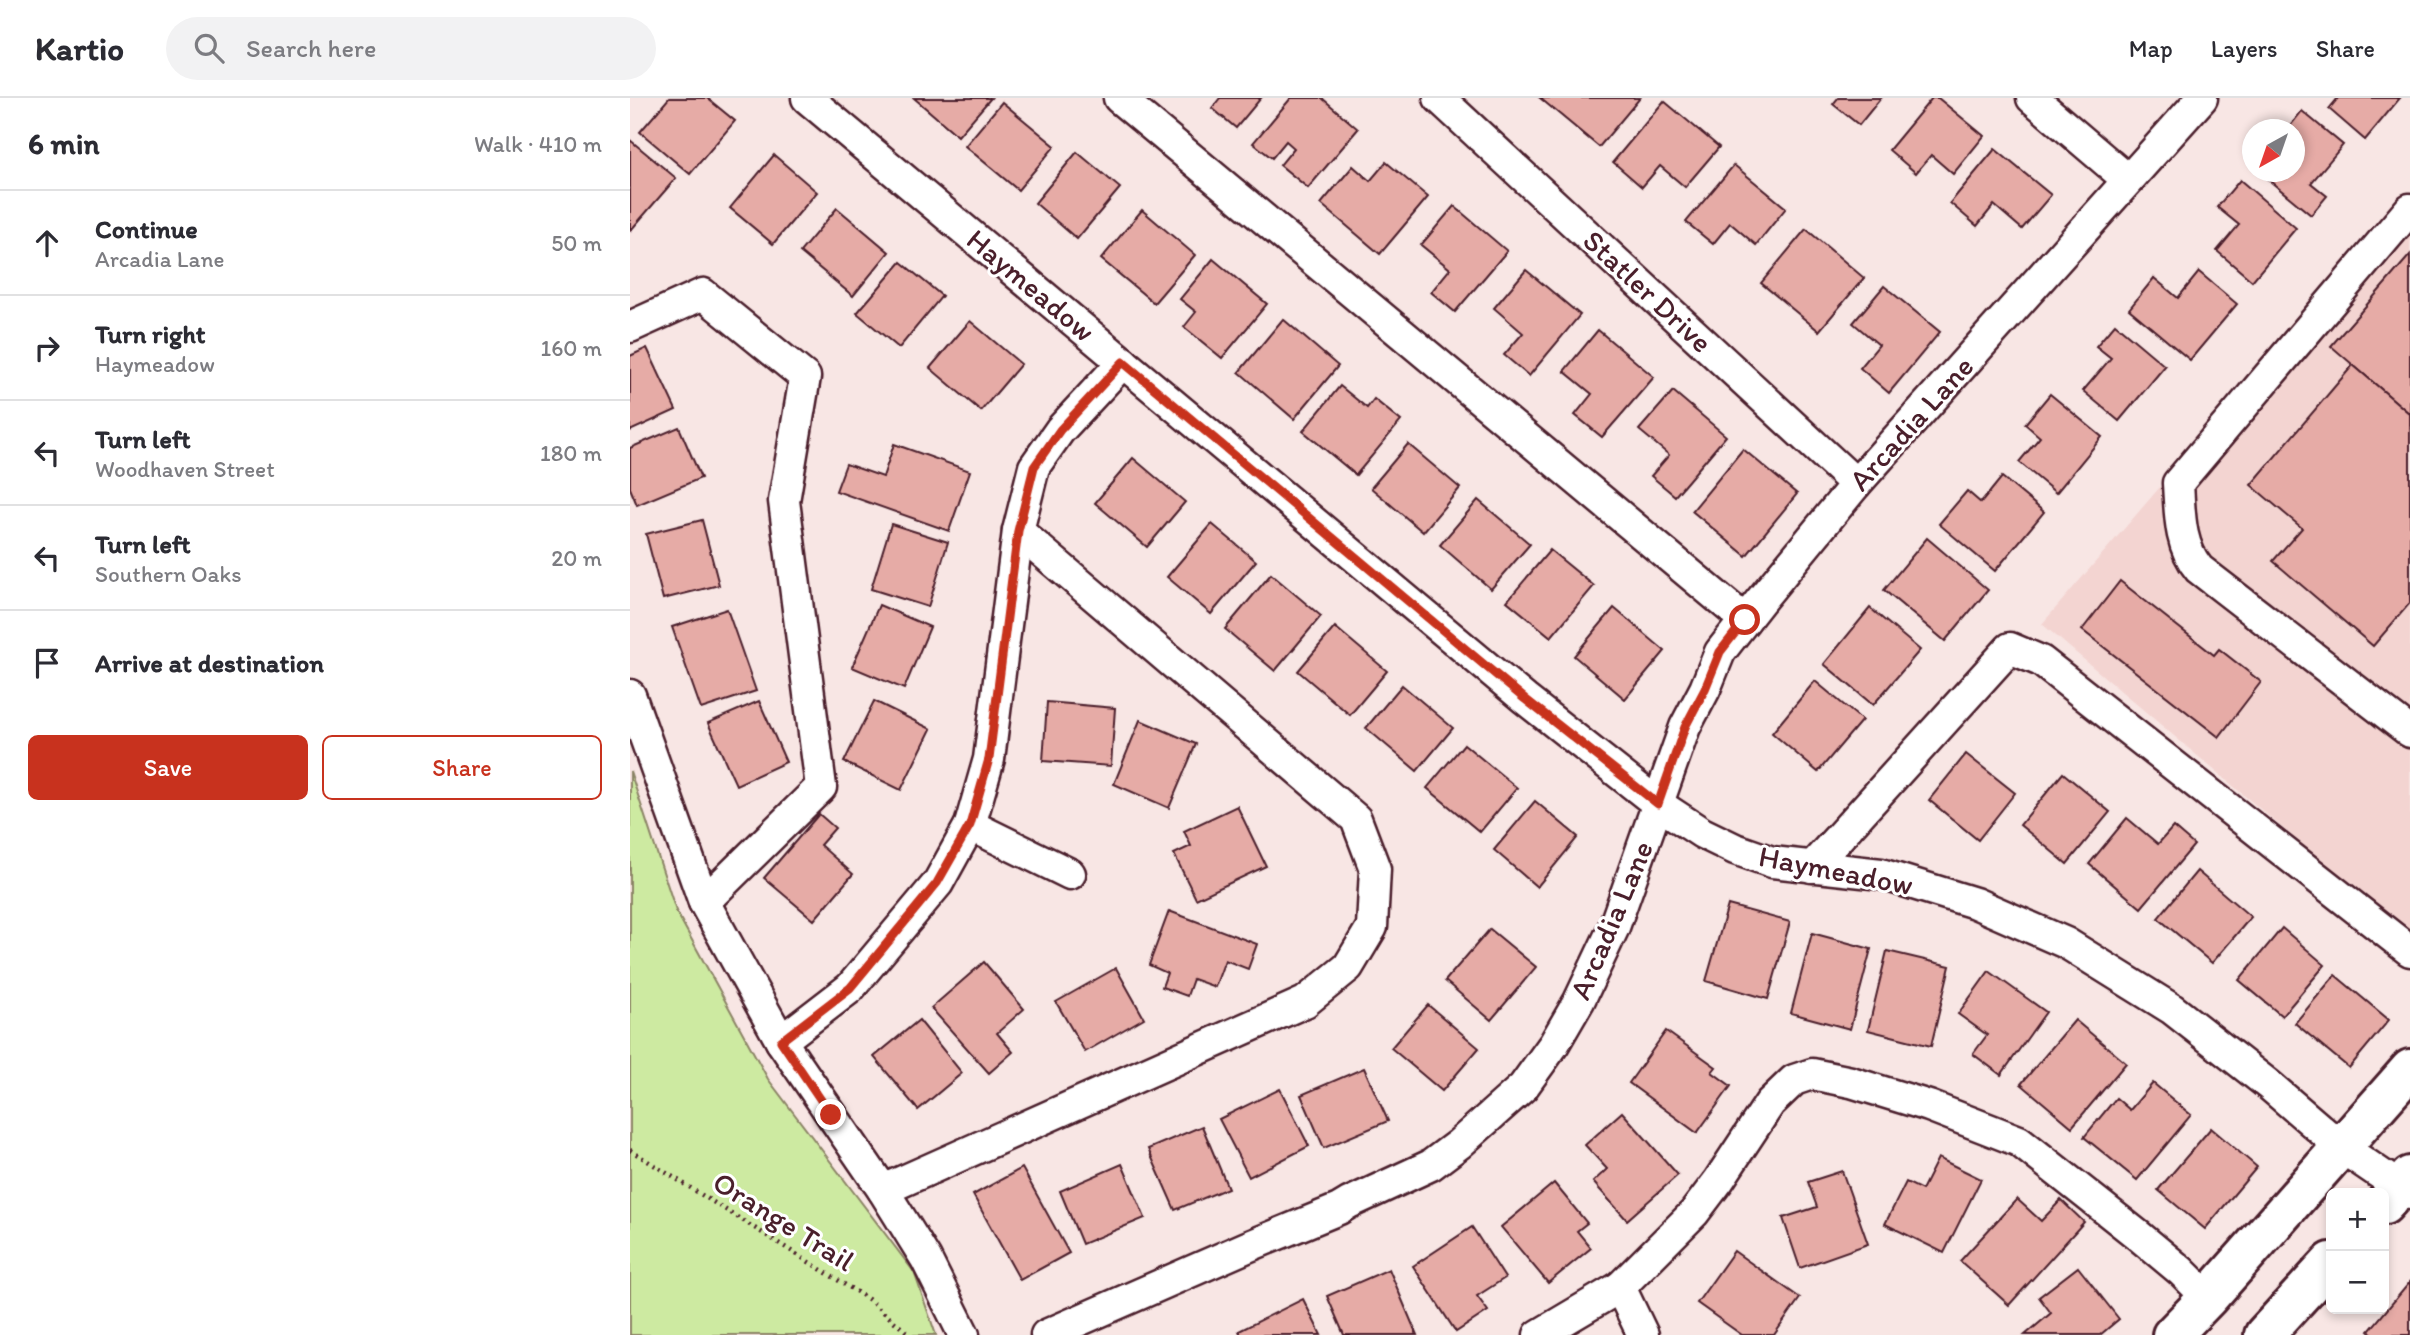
<!DOCTYPE html>
<html lang="en">
<head>
<meta charset="utf-8">
<style>
  :root { --surface:#fff; --page:#f2f2f3; --text:#2b2b33; --muted:#7c7c81; --line:#e1e1e2; --accent:#c8321e }
  body { margin:0; font-family:Itim,sans-serif; background:var(--page); color:var(--text) }
  .controls { position:absolute; right:21px; bottom:21px; display:grid; overflow:hidden; border-radius:10px; box-shadow:0 4px 10px #0003 }
  .controls button { width:63px; height:63px; display:grid; place-items:center; padding:0; border:0; border-bottom:2px solid var(--line); background:var(--surface); color:var(--text); font:35px sans-serif }
  .compass { position:absolute; left:1612px; top:21px; width:63px; height:63px; border-radius:50%; background:var(--surface); box-shadow:0 4px 10px #0003; rotate:220deg }
  .stop { position:absolute; width:21px; height:21px; margin:-16px; border:5px solid #c8321e; border-radius:50%; background:#fff }
  .stop.end { background:#c8321e; border-color:#fff; box-shadow:0 2px 7px #0008 }
  .list { margin:0; padding:0; list-style:none }
  h2 { display:flex; justify-content:space-between; align-items:center; height:91px; margin:0; padding:0 28px; font-size:30px }
  h2 small { font-size:23px; font-weight:400; color:var(--muted) }
  .list li { display:grid; grid-template-columns:46px 1fr auto; gap:21px; align-items:center; box-sizing:border-box; height:105px; padding:0 28px; border-top:2px solid var(--line) }
  .list b { display:block; font-size:26px; white-space:nowrap }
  .list p { margin:0; font-size:23px; white-space:nowrap; color:var(--muted) }
  .list em { font-size:23px; font-style:normal; color:var(--muted) }
  .actions { display:flex; gap:14px; padding:21px 28px }
  .actions a { flex:1; padding:16px 0; border:2px solid var(--accent); border-radius:10px; text-align:center; font-size:24px; color:var(--accent) }
  .actions .main { background:var(--accent); color:#fff }
  .icon { flex:none; width:38px; height:38px; fill:none; stroke:currentColor; stroke-width:2; stroke-linecap:round; stroke-linejoin:round }
  .map { position:relative; flex:none; width:1780px; height:1237px; overflow:hidden }
  header { display:flex; align-items:center; gap:42px; box-sizing:border-box; height:98px; padding:0 35px; background:var(--surface); border-bottom:2px solid var(--line) }
  header strong { font-size:33px }
  nav { display:flex; gap:38px; margin-inline-start:auto; font-size:24px }
  .search { width:490px; height:63px; background:var(--page); display:flex; align-items:center; gap:18px; box-sizing:border-box; padding:0 24px; border-radius:38px; color:var(--muted); font-size:26px }
  main { display:flex }
  aside { flex:1; background:var(--surface) }
  .map>svg:first-child { display:block }
  .built { fill:#f3d4d1 }
  .green { fill:#cdeaa1; stroke:#8c8466; stroke-width:2 }
  .building { fill:#e6aba6; stroke:#4a1f2b; stroke-width:2 }
  .lines { fill:none; stroke-linecap:round; stroke-linejoin:round }
  .minor-casing { stroke:#4a1f2b; stroke-width:35 }
  .major-casing { stroke:#4a1f2b; stroke-width:44 }
  .path { stroke:#4a1f2b; stroke-width:4.5; stroke-dasharray:2 5; stroke-linecap:butt }
  .minor { stroke:#fff; stroke-width:30 }
  .major { stroke:#fff; stroke-width:38 }
  .route { stroke:#c8321e; stroke-width:9 }
  .labels { text-anchor:middle; dominant-baseline:central; stroke-width:6; stroke-linejoin:round; paint-order:stroke }
  .street-label { font-size:30px; fill:#4a1f2b; stroke:#fff }
</style>
</head>
<body>
<header>
<strong>Kartio</strong>
<div class="search"><svg class="icon" aria-label="search" viewBox="0 0 24 24"><circle cx="10" cy="10" r="6"/><path d="M15 15l6 6"/></svg>Search here</div>
<nav><a>Map</a><a>Layers</a><a>Share</a></nav>
</header>
<main>
<aside>
<h2>6 min<small>Walk · 410 m</small></h2>
<ul class="list">
<li><svg class="icon" aria-label="ahead" viewBox="0 0 24 24"><path d="M12 20V5M6 11l6-6 6 6"/></svg><div><b>Continue</b><p>Arcadia Lane</p></div><em>50 m</em></li>
<li><svg class="icon" aria-label="right" viewBox="0 0 24 24"><path d="M7 20v-9h11M14 6l5 5-5 5"/></svg><div><b>Turn right</b><p>Haymeadow</p></div><em>160 m</em></li>
<li><svg class="icon" aria-label="left" viewBox="0 0 24 24"><path d="M17 20v-9H6M10 6l-5 5 5 5"/></svg><div><b>Turn left</b><p>Woodhaven Street</p></div><em>180 m</em></li>
<li><svg class="icon" aria-label="left" viewBox="0 0 24 24"><path d="M17 20v-9H6M10 6l-5 5 5 5"/></svg><div><b>Turn left</b><p>Southern Oaks</p></div><em>20 m</em></li>
<li><svg class="icon" aria-label="arrive" viewBox="0 0 24 24"><path d="M6 21V4h12l-3 4 3 4H6"/></svg><div><b>Arrive at destination</b></div></li>
</ul>
<div class="actions"><a class="main">Save</a><a>Share</a></div>
</aside>
<div class="map">
<svg width="1780" height="1237" viewBox="0 0 1780 1237">
  <rect width="100%" height="100%" fill="#f8e6e4"/>
  <filter id="ink" filterUnits="userSpaceOnUse"><feTurbulence type="fractalNoise" baseFrequency=".0143" numOctaves="2"/><feDisplacementMap in="SourceGraphic" scale="14" xChannelSelector="R" yChannelSelector="G"/><feConvolveMatrix kernelMatrix="1 2 1 2 8 2 1 2 1" color-interpolation-filters="sRGB"/></filter>
  <g filter="url(#ink)">
    <polygon class="built" points="1780,99 1780,838 1412,526"/>
    <polygon class="green" points="0,673 46,813 138,981 284,1174 306,1237 0,1237"/>
    <g class="building">
      <polygon points="39,0 77,0 105,23 60,76 10,34"/>
      <polygon points="284,0 361,0 328,38"/>
      <polygon points="590,0 631,0 606,30 582,10"/>
      <polygon points="661,0 692,0 728,31 678,90 650,67 664,50 656,43 642,60 623,45"/>
      <polygon points="910,0 1010,0 969,49"/>
      <polygon points="1208,0 1251,0 1229,27 1203,6"/>
      <polygon points="1302,0 1308,0 1354,38 1323,76 1301,57 1286,75 1259,52"/>
      <polygon points="1708,0 1770,0 1735,42 1699,11"/>
      <polygon points="1034,3 1089,49 1055,89 1030,68 1012,89 983,64"/>
      <polygon points="372,4 425,48 388,92 335,48"/>
      <polygon points="1672,13 1713,47 1681,85 1697,98 1681,117 1629,74 1664,74 1664,32 1657,32"/>
      <polygon points="0,42 46,80 1,132 0,131"/>
      <polygon points="1365,51 1421,97 1392,131 1364,107 1347,128 1320,105"/>
      <polygon points="447,54 490,90 447,141 405,105"/>
      <polygon points="144,57 187,94 143,146 100,110"/>
      <polygon points="756,64 798,99 750,156 691,106 723,68 740,83"/>
      <polygon points="1104,67 1156,110 1126,147 1100,125 1083,146 1056,124"/>
      <polygon points="1610,82 1666,130 1622,183 1587,153 1609,127 1587,109"/>
      <polygon points="824,108 877,153 825,214 801,194 820,171 791,147"/>
      <polygon points="207,110 259,154 223,198 170,154"/>
      <polygon points="512,112 565,157 524,205 471,161"/>
      <polygon points="1176,131 1234,180 1189,233 1131,185"/>
      <polygon points="1780,157 1780,316 1701,248"/>
      <polygon points="583,161 637,206 592,260 554,229 566,214 550,201"/>
      <polygon points="271,164 312,198 269,250 227,215"/>
      <polygon points="896,172 950,217 899,278 874,257 893,235 864,210"/>
      <polygon points="1569,174 1607,206 1560,262 1499,211 1524,180 1548,200"/>
      <polygon points="1254,188 1310,234 1259,295 1230,270 1249,247 1223,225"/>
      <polygon points="653,221 708,268 664,321 609,274"/>
      <polygon points="340,223 391,266 351,313 300,270"/>
      <polygon points="1485,226 1535,268 1489,323 1453,293 1481,260 1466,248"/>
      <polygon points="968,232 1024,279 972,339 945,317 962,296 934,273"/>
      <polygon points="17,250 46,312 0,333 0,258"/>
      <polygon points="1723,267 1780,316 1780,505 1743,548 1643,463 1672,430 1621,387"/>
      <polygon points="710,288 737,310 744,301 771,323 726,377 673,333"/>
      <polygon points="1043,293 1096,338 1045,398 1021,378 1039,357 1009,332"/>
      <polygon points="1420,296 1472,339 1426,395 1389,364 1410,339 1395,326"/>
      <polygon points="49,329 71,380 7,407 0,390 0,350"/>
      <polygon points="264,346 340,373 319,433 206,393 216,366 253,379"/>
      <polygon points="778,346 830,390 793,434 741,390"/>
      <polygon points="1113,351 1167,396 1116,458 1062,413"/>
      <polygon points="503,360 555,404 517,449 465,405"/>
      <polygon points="1372,379 1414,414 1365,473 1309,426 1337,393 1351,405"/>
      <polygon points="848,402 900,446 861,491 810,447"/>
      <polygon points="72,422 89,487 33,501 16,436"/>
      <polygon points="261,426 318,444 298,509 241,491"/>
      <polygon points="582,426 626,463 581,516 537,479"/>
      <polygon points="1297,440 1358,492 1315,543 1254,492"/>
      <polygon points="920,452 964,488 921,539 877,503"/>
      <polygon points="641,476 691,518 645,573 595,531"/>
      <polygon points="1490,483 1584,557 1589,551 1631,584 1589,639 1452,532"/>
      <polygon points="249,507 300,529 274,591 222,569"/>
      <polygon points="984,510 1035,553 995,601 944,558"/>
      <polygon points="1240,510 1290,552 1243,607 1194,566"/>
      <polygon points="97,511 126,593 71,611 42,529"/>
      <polygon points="705,529 757,573 720,617 668,573"/>
      <polygon points="1185,583 1232,622 1188,674 1142,635"/>
      <polygon points="772,587 823,630 787,673 736,630"/>
      <polygon points="129,603 156,664 106,687 78,625"/>
      <polygon points="244,603 301,631 271,692 214,664"/>
      <polygon points="417,604 485,610 481,668 413,663"/>
      <polygon points="510,622 566,646 539,710 484,686"/>
      <polygon points="834,646 887,690 850,734 797,690"/>
      <polygon points="1336,656 1385,695 1348,742 1299,702"/>
      <polygon points="1433,675 1480,714 1437,766 1390,727"/>
      <polygon points="905,703 948,739 907,789 864,752"/>
      <polygon points="607,708 636,768 566,801 544,756 561,748 554,733"/>
      <polygon points="189,716 205,730 190,747 223,776 184,822 134,780"/>
      <polygon points="1497,720 1528,746 1543,729 1564,747 1511,810 1459,766"/>
      <polygon points="1567,773 1621,819 1582,865 1528,820"/>
      <polygon points="1098,807 1160,824 1138,901 1076,883"/>
      <polygon points="539,813 627,846 618,871 595,862 585,889 563,881 557,898 532,889 537,875 519,867"/>
      <polygon points="1652,830 1695,867 1652,918 1609,882"/>
      <polygon points="860,831 906,869 861,922 815,883"/>
      <polygon points="1182,835 1241,851 1220,931 1161,915"/>
      <polygon points="1257,853 1320,868 1301,948 1238,932"/>
      <polygon points="354,864 394,911 367,935 383,954 359,975 301,910"/>
      <polygon points="486,870 514,920 455,954 426,904"/>
      <polygon points="1359,873 1416,914 1371,977 1343,956 1357,937 1328,916"/>
      <polygon points="1705,877 1759,922 1719,970 1665,925"/>
      <polygon points="798,907 849,950 812,993 761,950"/>
      <polygon points="289,922 332,975 288,1012 244,959"/>
      <polygon points="1445,922 1496,965 1442,1029 1391,986"/>
      <polygon points="1036,933 1086,969 1082,974 1101,988 1067,1035 999,985"/>
      <polygon points="734,970 758,1023 694,1050 671,997"/>
      <polygon points="1523,985 1561,1017 1507,1082 1454,1039 1486,1000 1500,1012"/>
      <polygon points="650,991 679,1048 619,1079 589,1021"/>
      <polygon points="992,1014 1048,1077 997,1122 963,1084 977,1071 955,1047"/>
      <polygon points="572,1028 598,1090 545,1112 518,1051"/>
      <polygon points="1581,1030 1627,1069 1575,1131 1528,1092"/>
      <polygon points="1308,1060 1351,1081 1314,1155 1255,1126 1276,1084 1292,1092"/>
      <polygon points="492,1066 515,1120 452,1146 430,1093"/>
      <polygon points="392,1070 439,1155 390,1182 343,1097"/>
      <polygon points="1212,1073 1238,1146 1170,1170 1153,1120 1187,1109 1178,1084"/>
      <polygon points="924,1085 957,1125 947,1133 961,1150 918,1185 871,1129"/>
      <polygon points="1387,1101 1411,1123 1431,1102 1454,1124 1379,1207 1330,1163"/>
      <polygon points="842,1129 875,1180 847,1198 858,1213 826,1234 783,1168"/>
      <polygon points="1104,1153 1170,1200 1144,1237 1112,1237 1067,1205"/>
      <polygon points="1448,1169 1489,1221 1470,1237 1395,1237 1421,1215 1409,1199"/>
      <polygon points="759,1171 787,1237 714,1237 697,1198"/>
      <polygon points="1780,1184 1780,1237 1744,1237 1739,1233"/>
      <polygon points="673,1201 691,1237 611,1237 609,1233"/>
    </g>
    <g class="lines">
      <defs>
        <g id="minor">
          <polyline points="177,0 895,601 1028,706 1072,735 1105,751 1142,764 1251,776 1345,805 1436,845 1542,911 1639,987 1711,1049 1780,1096"/>
          <polyline points="489,0 1115,522"/>
          <polyline points="809,0 1226,386"/>
          <polyline points="1402,0 1498,82"/>
          <path d="M 1780,111 L 1548,385 C 1550,416 1549,447 1569,471 L 1780,634"/>
          <polyline points="0,229 73,196 175,279 154,403 191,689 74,804"/>
          <polyline points="0,597 74,804 151,943 253,1092 296,1161 334,1237"/>
          <polyline points="340,727 440,776"/>
          <polyline points="1182,769 1380,550 1411,563 1780,853"/>
          <polyline points="151,943 220,890 308,785 340,727 359,661 388,433 404,369 430,332 493,264"/>
          <polyline points="253,1092 675,904 718,869 742,829 745,771 726,721 388,433"/>
          <polyline points="416,1237 617,1149 709,1111 719,1105 801,1067 829,1046 893,989 924,946 949,903 984,829 1055,629 1075,591 1090,554 1130,503 1226,386 1572,0"/>
          <polyline points="909,1237 990,1189"/>
          <polyline points="1013,1237 990,1189 1064,1115 1089,1082 1140,1005 1164,982 1182,976 1221,984 1299,1008 1389,1043 1509,1138 1551,1173 1578,1200"/>
        </g>
        <g id="major">
          <polyline points="1754,1107 1780,1078"/>
          <polyline points="1542,1237 1578,1200 1780,971"/>
          <polyline points="1634,1237 1701,1164"/>
        </g>
      </defs>
      <use href="#minor" class="minor-casing"/>
      <use href="#major" class="major-casing"/>
      <polyline class="path" points="0,1052 238,1201 280,1237"/>
      <use href="#minor" class="minor"/>
      <use href="#major" class="major"/>
    </g>
  </g>
  <g class="lines" filter="url(#ink)">
    <polyline class="route" points="201,1017 151,943 220,890 307,785 340,727 359,661 388,433 404,369 430,332 493,264 895,601 1028,706 1055,629 1075,591 1090,554 1115,522"/>
  </g>
  <g class="labels">
    <g class="street-label">
      <text transform="translate(401 187) rotate(40)">Haymeadow</text>
      <text transform="translate(1018 193) rotate(43)">Statler Drive</text>
      <text transform="translate(1281 325) rotate(-48)">Arcadia Lane</text>
      <text transform="translate(1206 772) rotate(11)">Haymeadow</text>
      <text transform="translate(981 822) rotate(-67)">Arcadia Lane</text>
      <text transform="translate(154 1123) rotate(32)">Orange Trail</text>
    </g>
  </g>
</svg>
<div class="controls">
<button>+</button>
<button>−</button>
</div>
<svg class="compass" viewBox="-18 -18 36 36"><path d="M0-13l5 13h-10z" fill="#e53935"/><path d="M0 13l5-13h-10z" fill="#7c7c81"/></svg>
<div class="stop" style="left:1115px;top:522px"></div>
<div class="stop end" style="left:201px;top:1017px"></div>
</div>
</main>
</body>
</html>
